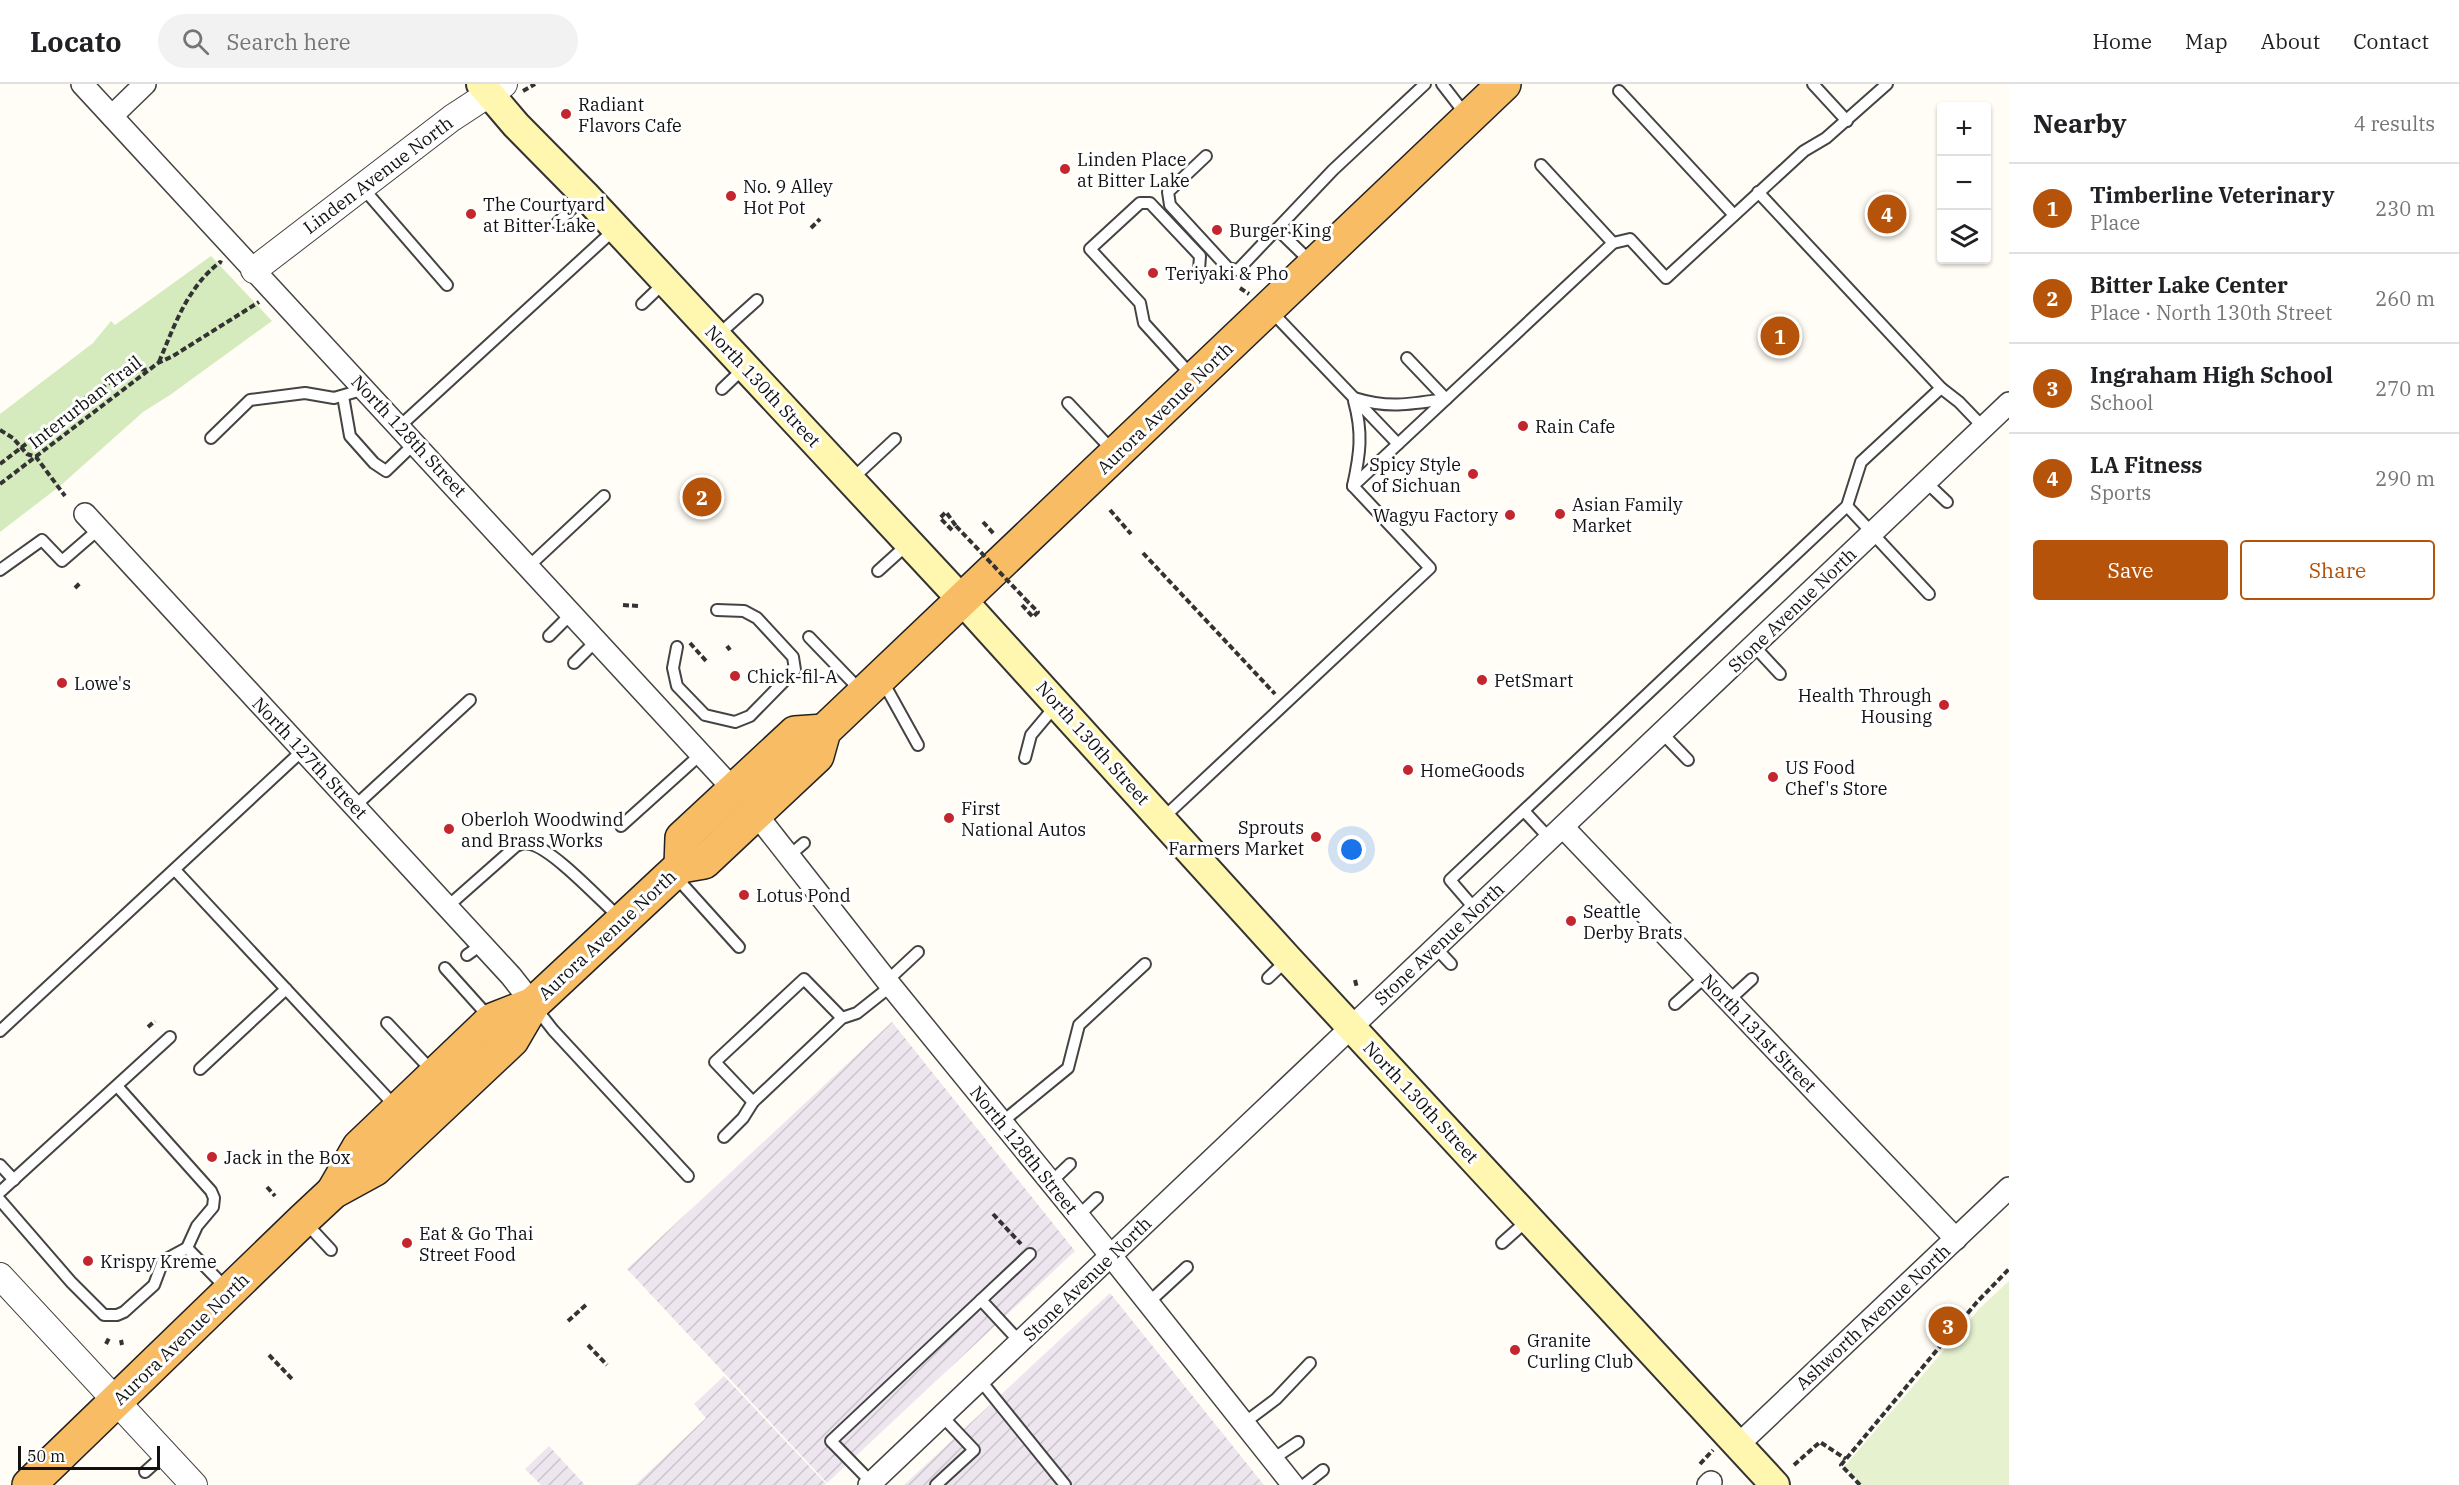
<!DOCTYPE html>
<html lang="en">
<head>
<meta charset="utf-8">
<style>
  :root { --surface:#fff; --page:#f2f2f2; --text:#202124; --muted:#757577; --line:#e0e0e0; --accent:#b45309 }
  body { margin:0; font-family:"IBM Plex Serif",serif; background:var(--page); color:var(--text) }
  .controls { position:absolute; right:18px; top:18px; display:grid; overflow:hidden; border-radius:6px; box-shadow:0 2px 4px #0004 }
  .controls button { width:54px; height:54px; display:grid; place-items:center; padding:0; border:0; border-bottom:2px solid var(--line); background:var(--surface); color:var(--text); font:30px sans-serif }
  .scale { position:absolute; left:18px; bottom:15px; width:142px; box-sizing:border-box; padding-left:6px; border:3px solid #111; border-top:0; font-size:16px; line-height:21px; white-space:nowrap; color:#111; -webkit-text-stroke:4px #fff; paint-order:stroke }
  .you { position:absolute; left:1352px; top:766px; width:21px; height:21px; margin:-15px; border:4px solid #fff; border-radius:50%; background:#1a73e8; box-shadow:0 0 0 9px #1a73e833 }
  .badge { display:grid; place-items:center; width:39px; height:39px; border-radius:50%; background:var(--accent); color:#fff; font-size:20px; font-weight:700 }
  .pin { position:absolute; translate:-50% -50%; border:3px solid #fff; box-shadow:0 2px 6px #0006 }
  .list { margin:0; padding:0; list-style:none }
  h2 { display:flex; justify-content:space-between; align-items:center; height:78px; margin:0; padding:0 24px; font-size:26px }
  h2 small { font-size:20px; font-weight:400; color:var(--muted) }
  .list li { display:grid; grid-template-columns:39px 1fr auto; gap:18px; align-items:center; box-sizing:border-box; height:90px; padding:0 24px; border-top:2px solid var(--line) }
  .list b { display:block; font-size:22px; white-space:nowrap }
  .list p { margin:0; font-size:20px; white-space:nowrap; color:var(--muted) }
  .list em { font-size:20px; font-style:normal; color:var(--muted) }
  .actions { display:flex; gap:12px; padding:18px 24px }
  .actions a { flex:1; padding:14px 0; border:2px solid var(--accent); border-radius:6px; text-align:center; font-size:21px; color:var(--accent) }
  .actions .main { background:var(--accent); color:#fff }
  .icon { flex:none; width:33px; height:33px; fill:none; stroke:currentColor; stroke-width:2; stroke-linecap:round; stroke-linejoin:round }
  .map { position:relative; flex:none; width:2009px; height:1401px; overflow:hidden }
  header { display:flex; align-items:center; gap:36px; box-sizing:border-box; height:84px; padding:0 30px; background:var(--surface); border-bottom:2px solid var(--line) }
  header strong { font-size:28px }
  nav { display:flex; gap:33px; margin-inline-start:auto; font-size:21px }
  .search { width:420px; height:54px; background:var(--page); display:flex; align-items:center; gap:15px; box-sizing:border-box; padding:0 21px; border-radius:33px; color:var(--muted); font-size:22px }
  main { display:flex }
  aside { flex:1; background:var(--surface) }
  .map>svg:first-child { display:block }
  .industrial { fill:url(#industrial-furrows) }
  .grass { fill:#d5ebbd }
  .pitch { fill:#e6f2cf }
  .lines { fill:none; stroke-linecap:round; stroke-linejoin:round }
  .service-casing { stroke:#444; stroke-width:14 }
  .minor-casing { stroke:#444; stroke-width:24 }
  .tertiary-casing { stroke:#444; stroke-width:28 }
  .secondary-casing { stroke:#333; stroke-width:32 }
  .trunk-casing { stroke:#222; stroke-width:36 }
  .path { stroke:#333; stroke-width:4; stroke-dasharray:6 3; stroke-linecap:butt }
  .service { stroke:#fff; stroke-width:10 }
  .minor { stroke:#fff; stroke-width:21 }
  .tertiary { stroke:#fff; stroke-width:26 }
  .secondary { stroke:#fff6b0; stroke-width:28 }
  .trunk { stroke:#f7bc64; stroke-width:33 }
  .path-bridge { stroke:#333; stroke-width:4; stroke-dasharray:6 3; stroke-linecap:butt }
  .poi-dot { fill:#c4262e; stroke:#fff; stroke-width:2 }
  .labels { text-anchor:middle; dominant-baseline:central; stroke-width:6; stroke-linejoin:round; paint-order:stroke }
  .poi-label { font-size:18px; fill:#111; stroke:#fff; text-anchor:start }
  .street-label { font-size:18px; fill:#111; stroke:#fff }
</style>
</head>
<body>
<header>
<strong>Locato</strong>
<div class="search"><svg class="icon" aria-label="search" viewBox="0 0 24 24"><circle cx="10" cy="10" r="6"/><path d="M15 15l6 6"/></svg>Search here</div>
<nav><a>Home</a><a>Map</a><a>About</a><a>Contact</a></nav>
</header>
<main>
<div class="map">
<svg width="2009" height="1401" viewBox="0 0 2009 1401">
  <defs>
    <pattern id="industrial-furrows" width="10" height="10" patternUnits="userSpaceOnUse" patternTransform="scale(1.5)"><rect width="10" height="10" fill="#eee6ef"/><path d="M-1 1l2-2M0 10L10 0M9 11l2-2" fill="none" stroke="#cbc4cc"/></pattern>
  </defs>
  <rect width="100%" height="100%" fill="#fffdf5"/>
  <g class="industrial">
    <polygon points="892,938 1075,1167 827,1399 627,1185"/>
    <polygon points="1110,1209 1264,1401 904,1401"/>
    <polygon points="724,1292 826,1400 824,1401 635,1401 706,1334 694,1320"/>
    <polygon points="549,1362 585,1401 541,1401 525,1385"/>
  </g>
  <polygon class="grass" points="211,172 272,237 170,311 143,328 60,402 0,448 0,330 93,259 111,237 115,241"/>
  <polygon class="pitch" points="2009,1197 2009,1401 1862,1401 1845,1382 1980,1224"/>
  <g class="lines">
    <defs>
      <g id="service">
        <polyline points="1442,0 1466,31"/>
        <polyline points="1813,0 1847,37"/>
        <polyline points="1619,7 1734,131"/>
        <polyline points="1206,72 1168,108 1170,121 1228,184 1238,186 1333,86 1425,0"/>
        <polyline points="1541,81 1613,159"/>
        <polyline points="362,103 447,201"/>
        <polyline points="1758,108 1941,304 1959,318 1983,343"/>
        <polyline points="557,139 585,112"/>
        <polyline points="1277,145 1312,179"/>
        <polyline points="642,220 665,198"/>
        <polyline points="1270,226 1398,360"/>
        <polyline points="718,251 757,216"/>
        <polyline points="1407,274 1446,315"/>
        <polyline points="1193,293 1144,239 1140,219 1090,165 1140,119 1150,119 1200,172 1199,186"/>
        <polyline points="722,305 745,283"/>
        <polyline points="343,312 350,352 374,379 386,387 415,359"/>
        <path d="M 1354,314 C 1390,325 1409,320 1446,315"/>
        <polyline points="1068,319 1113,367"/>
        <polyline points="400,342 614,146"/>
        <polyline points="211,354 250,316 305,309 334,314 365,305"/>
        <polyline points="851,396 895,355"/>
        <polyline points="1926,398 1947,418"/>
        <polyline points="1353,402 1613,159 1630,155 1666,194 1804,67 1826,54 1887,0"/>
        <path d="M 1353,402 C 1360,370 1363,349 1354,317"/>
        <polyline points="1847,422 1929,510"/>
        <polyline points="529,482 604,412"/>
        <polyline points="0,486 42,456 62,477 99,445"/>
        <polyline points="878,487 909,459"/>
        <polyline points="549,552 572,529"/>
        <polyline points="809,553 861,607"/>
        <polyline points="1754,562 1780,590"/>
        <polyline points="677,563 673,584 677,602 705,631 735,638 750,632 795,586 793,573 757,534 744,527 717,526"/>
        <polyline points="574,579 597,556"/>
        <polyline points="882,596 918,661"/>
        <polyline points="1662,649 1688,676"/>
        <polyline points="1025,674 1031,651 1057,620"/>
        <polyline points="355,722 470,616"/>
        <polyline points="1524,727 1550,755"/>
        <polyline points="1162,735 1430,484 1353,402"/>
        <polyline points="621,742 701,670"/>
        <polyline points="790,771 804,759"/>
        <polyline points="175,786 395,1022"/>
        <polyline points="675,792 739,863"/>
        <path d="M 447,823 L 516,762 C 521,760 524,758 530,760 C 553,765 600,816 620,834"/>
        <polyline points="1475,825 1450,796 1847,422 1861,378 1941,304"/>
        <polyline points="1435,863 1451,880"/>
        <polyline points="467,871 481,861"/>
        <polyline points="445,884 489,933"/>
        <polyline points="1268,894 1288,875"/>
        <polyline points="887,897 918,868"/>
        <polyline points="1728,917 1752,895"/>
        <polyline points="1675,920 1705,893"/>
        <polyline points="535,923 553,946 688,1092"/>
        <polyline points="842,934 804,895 715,978 753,1018 842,934 857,929 891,902"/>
        <polyline points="387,939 433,988"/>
        <polyline points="0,947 303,666"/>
        <polyline points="200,985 286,905"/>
        <polyline points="1002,1038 1068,984 1079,941 1145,880"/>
        <polyline points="724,1053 743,1034 753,1018"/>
        <polyline points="0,1081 14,1096"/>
        <polyline points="1051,1098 1070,1080"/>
        <polyline points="0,1108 170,953"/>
        <polyline points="0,1116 71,1198 104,1231 117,1231 124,1228 154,1201 163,1177 187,1164 197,1142 213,1123 214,1114 211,1107 117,1002"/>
        <polyline points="1078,1132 1097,1114"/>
        <polyline points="305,1138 331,1166"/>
        <polyline points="1502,1159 1529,1135"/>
        <polyline points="187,1164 228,1206"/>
        <polyline points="981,1216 1030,1170"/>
        <polyline points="1148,1219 1187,1183"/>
        <polyline points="980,1296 1065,1401"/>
        <polyline points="1244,1339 1276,1315 1310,1279"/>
        <polyline points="1273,1375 1298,1358"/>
        <polyline points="145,1388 165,1370"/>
        <polyline points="872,1399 831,1357 981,1216 1020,1258"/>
        <polyline points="936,1401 974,1366 942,1332"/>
        <polyline points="1304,1401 1323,1386"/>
      </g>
      <g id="minor">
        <polyline points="82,0 734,706"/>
        <polyline points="112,32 145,0"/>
        <polyline points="85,430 511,892 533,920"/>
        <polyline points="756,730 891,902 1111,1172 1293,1401"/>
        <polyline points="1563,743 1956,1155"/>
        <polyline points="1738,1361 2009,1104"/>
        <polyline points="869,1401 2009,319"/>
        <polyline points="1708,1401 1711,1398"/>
      </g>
      <g id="tertiary">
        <polyline points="254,186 452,34 504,0"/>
        <polyline points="0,1192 194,1401"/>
      </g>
      <polyline id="secondary" points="481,0 516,41 585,111 963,517 1288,875 1775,1401"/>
      <g id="trunk">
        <polyline points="681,782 682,754 795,649 824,647"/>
        <polyline points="333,1108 359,1063 492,936 533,920"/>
        <polyline points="29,1401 303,1136 333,1108 375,1085 512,956 533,920 681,782 704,778 817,672 824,647 1504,0"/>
      </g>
    </defs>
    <use href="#service" class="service-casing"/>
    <use href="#minor" class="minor-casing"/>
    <use href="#tertiary" class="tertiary-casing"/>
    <use href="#secondary" class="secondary-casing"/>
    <use href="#trunk" class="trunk-casing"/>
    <g class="path">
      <polyline points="523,7 535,0"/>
      <polyline points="811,144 820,135"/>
      <polyline points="1240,204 1249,210"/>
      <path d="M 159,278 C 175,240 187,204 220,178 L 222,179"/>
      <polyline points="0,346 13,354 27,370 36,373 65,412"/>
      <polyline points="0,380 88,312 127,288 138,285 149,286"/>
      <polyline points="0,400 158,279 173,272 259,218"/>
      <polyline points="1110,426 1131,450"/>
      <polyline points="983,438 995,451"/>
      <polyline points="952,446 940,434 946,428 956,442"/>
      <polyline points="1143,469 1275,610"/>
      <polyline points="75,504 81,498"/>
      <polyline points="623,521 638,522"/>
      <polyline points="1022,521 1033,533 1038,528 1027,517"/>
      <polyline points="690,559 706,577"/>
      <polyline points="727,562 730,566"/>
      <polyline points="1355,896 1357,904"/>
      <polyline points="148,943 155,937"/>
      <polyline points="267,1103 275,1112"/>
      <polyline points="993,1130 1021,1160"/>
      <polyline points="568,1237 588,1219"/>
      <polyline points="121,1256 122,1261"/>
      <polyline points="106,1260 109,1254"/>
      <polyline points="588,1261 607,1281"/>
      <polyline points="269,1271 293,1296"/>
      <polyline points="1700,1380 1713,1366"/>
      <polyline points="1794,1381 1820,1358 1846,1375"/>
      <polyline points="1860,1401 1841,1381 1977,1218 2009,1185"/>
    </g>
    <use href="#service" class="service"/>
    <use href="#minor" class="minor"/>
    <use href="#tertiary" class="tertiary"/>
    <use href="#secondary" class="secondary"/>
    <use href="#trunk" class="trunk"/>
    <polyline class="path-bridge" points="956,442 1027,517"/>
  </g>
  <g class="poi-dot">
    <circle cx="566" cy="30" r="6"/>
    <circle cx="1065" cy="85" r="6"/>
    <circle cx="731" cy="112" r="6"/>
    <circle cx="471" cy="130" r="6"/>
    <circle cx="1217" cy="146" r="6"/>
    <circle cx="1153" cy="189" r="6"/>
    <circle cx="1523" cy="342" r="6"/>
    <circle cx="1473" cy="390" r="6"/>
    <circle cx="1560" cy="430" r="6"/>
    <circle cx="1510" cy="431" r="6"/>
    <circle cx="735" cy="592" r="6"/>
    <circle cx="1482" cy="596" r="6"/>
    <circle cx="62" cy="599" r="6"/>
    <circle cx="1944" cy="621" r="6"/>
    <circle cx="1408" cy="686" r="6"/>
    <circle cx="1773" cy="693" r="6"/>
    <circle cx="949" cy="734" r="6"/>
    <circle cx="449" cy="745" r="6"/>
    <circle cx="1316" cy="753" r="6"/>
    <circle cx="744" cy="811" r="6"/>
    <circle cx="1571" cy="837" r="6"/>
    <circle cx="212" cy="1073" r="6"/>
    <circle cx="407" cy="1159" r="6"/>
    <circle cx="88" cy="1177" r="6"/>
    <circle cx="1515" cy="1266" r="6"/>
  </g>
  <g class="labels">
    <g class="poi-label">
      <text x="578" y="20">Radiant<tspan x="578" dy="21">Flavors Cafe</tspan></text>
      <text x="1077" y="75">Linden Place<tspan x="1077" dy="21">at Bitter Lake</tspan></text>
      <text x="743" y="102">No. 9 Alley<tspan x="743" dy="21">Hot Pot</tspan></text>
      <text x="483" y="120">The Courtyard<tspan x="483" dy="21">at Bitter Lake</tspan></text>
      <text x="1229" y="146">Burger King</text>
      <text x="1165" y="189">Teriyaki &amp; Pho</text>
      <text x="1535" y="342">Rain Cafe</text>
      <text x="1461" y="380" text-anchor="end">Spicy Style<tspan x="1461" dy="21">of Sichuan</tspan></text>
      <text x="1572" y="420">Asian Family<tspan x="1572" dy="21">Market</tspan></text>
      <text x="1498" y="431" text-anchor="end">Wagyu Factory</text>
      <text x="747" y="592">Chick-fil-A</text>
      <text x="1494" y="596">PetSmart</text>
      <text x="74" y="599">Lowe's</text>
      <text x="1932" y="611" text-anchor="end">Health Through<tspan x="1932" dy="21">Housing</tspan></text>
      <text x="1785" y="683">US Food<tspan x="1785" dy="21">Chef's Store</tspan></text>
      <text x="1420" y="686">HomeGoods</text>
      <text x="961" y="724">First<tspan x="961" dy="21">National Autos</tspan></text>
      <text x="461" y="735">Oberloh Woodwind<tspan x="461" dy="21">and Brass Works</tspan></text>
      <text x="1304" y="743" text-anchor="end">Sprouts<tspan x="1304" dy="21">Farmers Market</tspan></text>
      <text x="756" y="811">Lotus Pond</text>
      <text x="1583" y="827">Seattle<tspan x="1583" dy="21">Derby Brats</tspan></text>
      <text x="224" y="1073">Jack in the Box</text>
      <text x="419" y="1149">Eat &amp; Go Thai<tspan x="419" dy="21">Street Food</tspan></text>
      <text x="100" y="1177">Krispy Kreme</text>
      <text x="1527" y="1256">Granite<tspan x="1527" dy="21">Curling Club</tspan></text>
    </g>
    <g class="street-label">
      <text transform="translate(378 91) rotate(-37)">Linden Avenue North</text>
      <text transform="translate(763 302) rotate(47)">North 130th Street</text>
      <text transform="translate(85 318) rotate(-38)">Interurban Trail</text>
      <text transform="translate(1165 324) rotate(-44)">Aurora Avenue North</text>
      <text transform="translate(409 352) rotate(47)">North 128th Street</text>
      <text transform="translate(1792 526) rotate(-44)">Stone Avenue North</text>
      <text transform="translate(1093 659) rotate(48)">North 130th Street</text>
      <text transform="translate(310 674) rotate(47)">North 127th Street</text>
      <text transform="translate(607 851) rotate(-43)">Aurora Avenue North</text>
      <text transform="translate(1439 860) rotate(-43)">Stone Avenue North</text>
      <text transform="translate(1759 949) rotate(46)">North 131st Street</text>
      <text transform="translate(1421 1018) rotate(47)">North 130th Street</text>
      <text transform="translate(1024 1066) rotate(51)">North 128th Street</text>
      <text transform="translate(1087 1195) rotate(-44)">Stone Avenue North</text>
      <text transform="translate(1873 1233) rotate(-43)">Ashworth Avenue North</text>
      <text transform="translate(181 1255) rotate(-44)">Aurora Avenue North</text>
    </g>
  </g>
</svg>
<div class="controls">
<button>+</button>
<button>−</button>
<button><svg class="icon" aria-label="layers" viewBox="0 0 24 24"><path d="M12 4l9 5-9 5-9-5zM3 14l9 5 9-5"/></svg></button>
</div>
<div class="scale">50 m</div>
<div class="you"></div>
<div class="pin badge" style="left:1780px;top:252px">1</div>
<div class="pin badge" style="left:702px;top:413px">2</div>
<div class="pin badge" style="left:1948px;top:1242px">3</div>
<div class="pin badge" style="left:1887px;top:130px">4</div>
</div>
<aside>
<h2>Nearby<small>4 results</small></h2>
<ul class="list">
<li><span class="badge">1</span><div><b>Timberline Veterinary</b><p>Place</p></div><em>230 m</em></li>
<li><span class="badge">2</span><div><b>Bitter Lake Center</b><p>Place · North 130th Street</p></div><em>260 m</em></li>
<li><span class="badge">3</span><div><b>Ingraham High School</b><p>School</p></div><em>270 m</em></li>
<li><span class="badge">4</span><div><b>LA Fitness</b><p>Sports</p></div><em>290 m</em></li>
</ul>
<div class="actions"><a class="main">Save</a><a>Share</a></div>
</aside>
</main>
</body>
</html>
